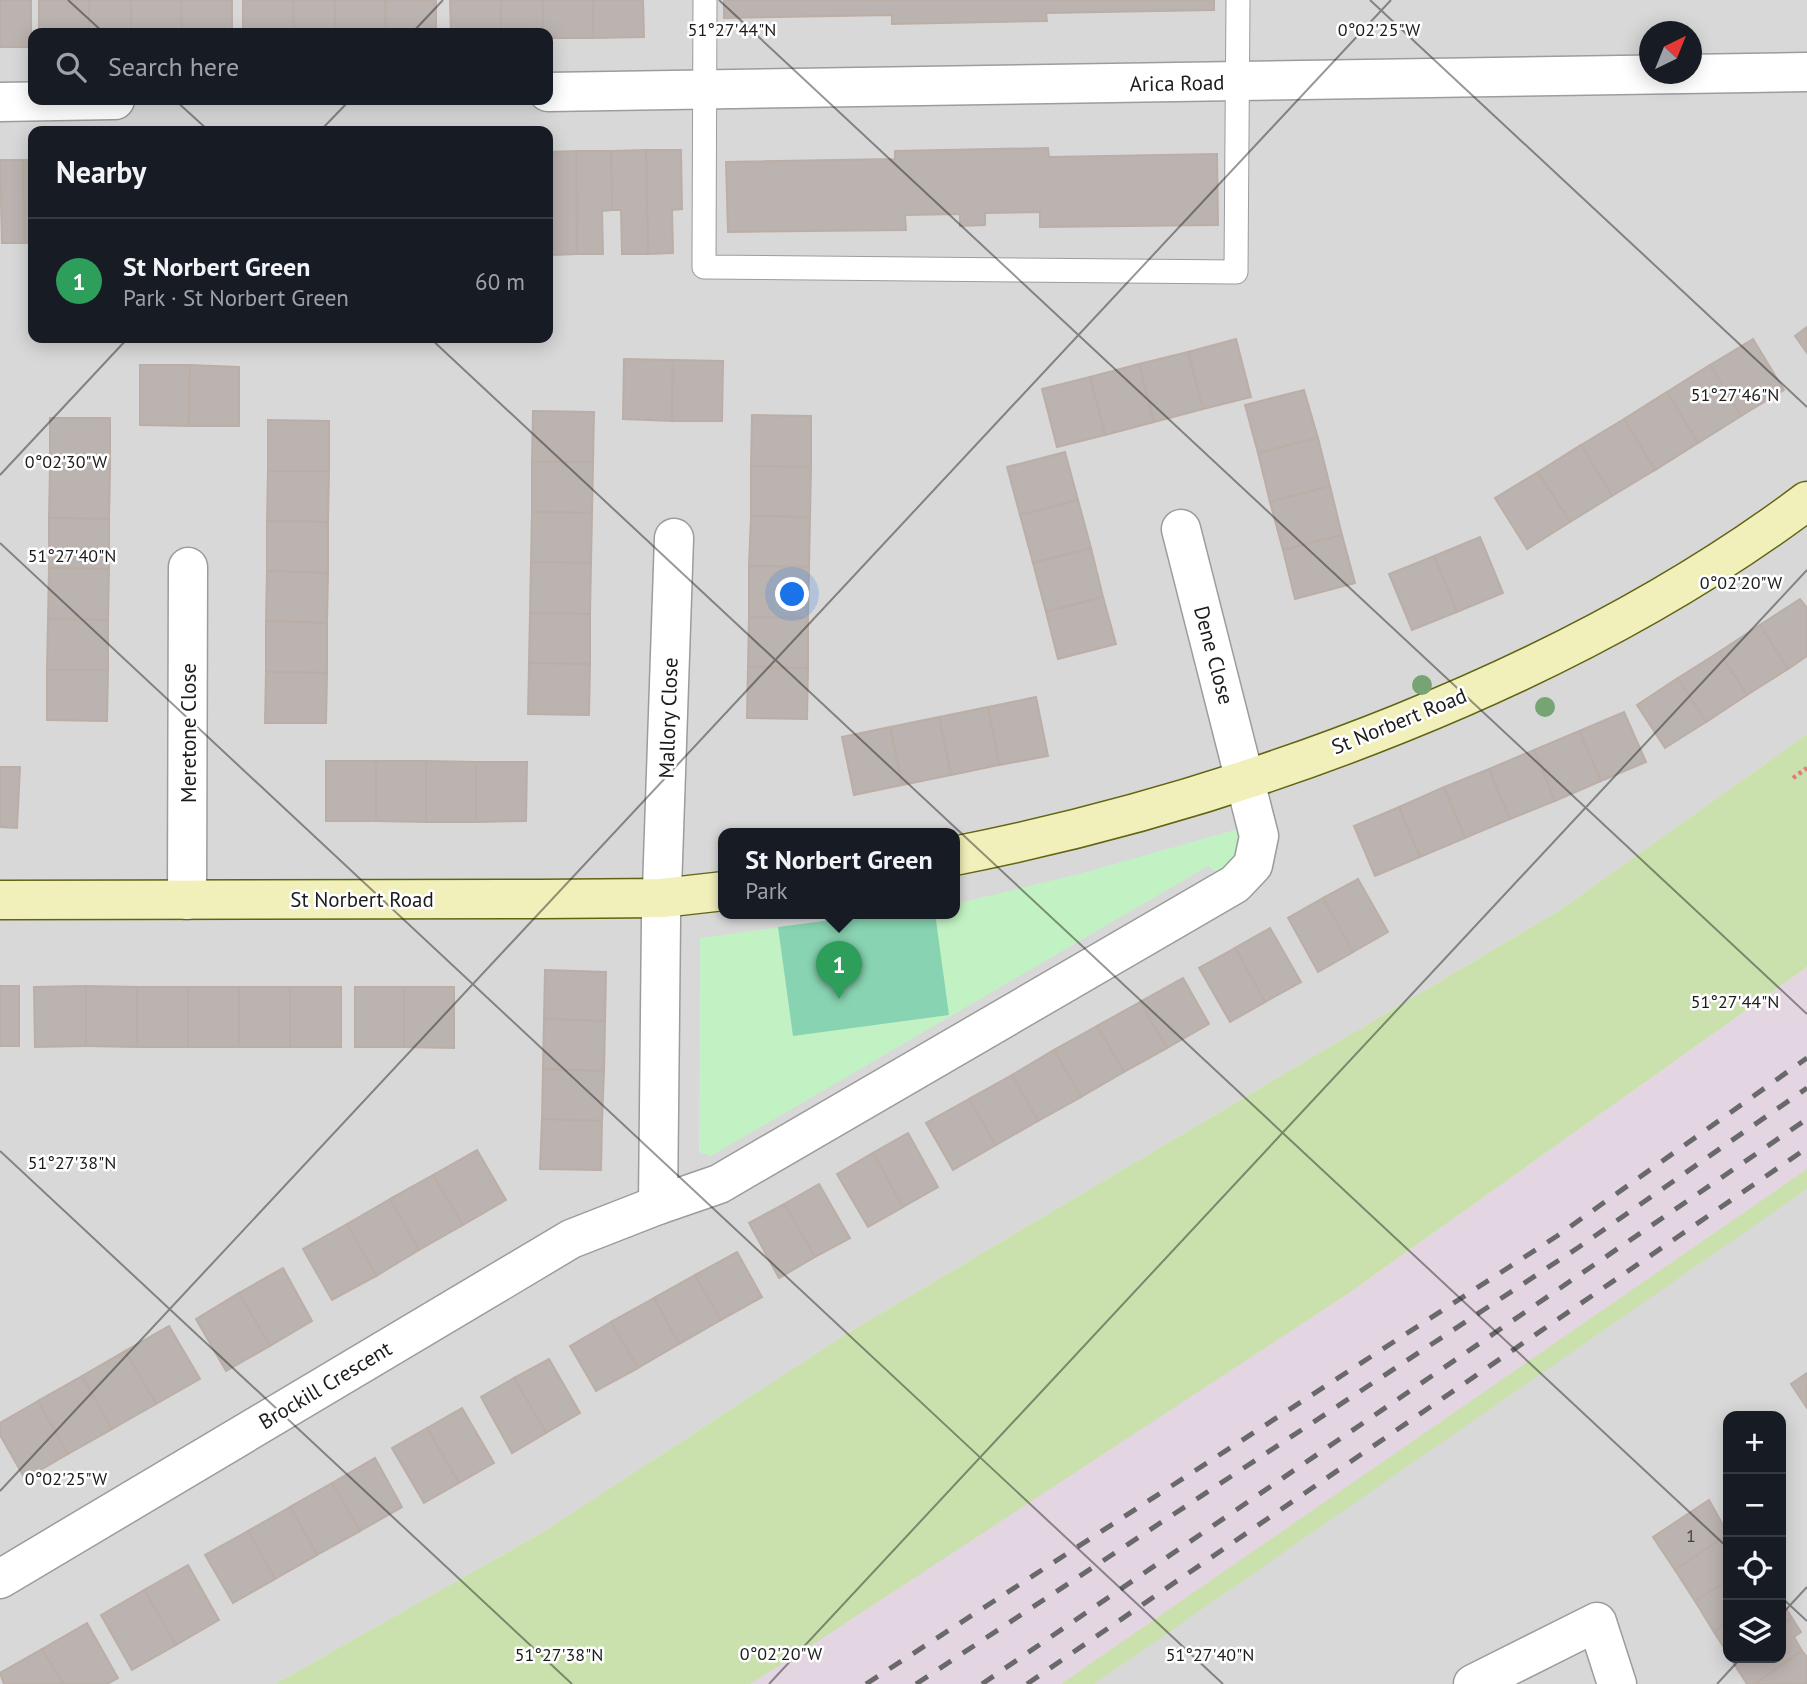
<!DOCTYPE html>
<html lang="en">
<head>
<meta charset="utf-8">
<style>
  :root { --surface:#171b24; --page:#242831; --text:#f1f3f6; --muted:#9ea1a6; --line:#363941; --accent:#d49096 }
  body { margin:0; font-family:"PT Sans",sans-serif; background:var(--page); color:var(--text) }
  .controls { position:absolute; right:21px; bottom:21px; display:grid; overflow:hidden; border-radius:14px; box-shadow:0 4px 18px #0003 }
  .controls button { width:63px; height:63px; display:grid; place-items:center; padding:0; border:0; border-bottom:2px solid var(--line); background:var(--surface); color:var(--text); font:35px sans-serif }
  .compass { position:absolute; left:1639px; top:21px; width:63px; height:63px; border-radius:50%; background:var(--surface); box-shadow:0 4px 18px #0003; rotate:43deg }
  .you { position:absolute; left:793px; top:595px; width:24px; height:24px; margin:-18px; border:5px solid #fff; border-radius:50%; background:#1a73e8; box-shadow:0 0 0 10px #1a73e833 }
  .badge { display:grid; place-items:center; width:46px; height:46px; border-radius:50%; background:var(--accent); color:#fff; font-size:23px; font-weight:700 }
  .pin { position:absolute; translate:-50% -58px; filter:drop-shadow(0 2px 4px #0008) }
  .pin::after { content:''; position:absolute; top:37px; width:24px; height:21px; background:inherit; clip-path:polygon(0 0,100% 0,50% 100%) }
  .popup { position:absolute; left:718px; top:828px; width:242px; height:91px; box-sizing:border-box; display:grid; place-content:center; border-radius:14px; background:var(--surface); filter:drop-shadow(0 2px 5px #0005); font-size:23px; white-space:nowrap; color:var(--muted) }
  .popup b { font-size:26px; color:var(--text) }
  .popup::after { content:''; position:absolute; left:50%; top:100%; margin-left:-14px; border:14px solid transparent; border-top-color:var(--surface) }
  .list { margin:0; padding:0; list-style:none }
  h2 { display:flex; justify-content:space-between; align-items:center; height:91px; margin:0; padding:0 28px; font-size:30px }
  h2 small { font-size:23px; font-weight:400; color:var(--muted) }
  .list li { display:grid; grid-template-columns:46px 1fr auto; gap:21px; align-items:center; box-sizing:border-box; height:126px; padding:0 28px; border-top:2px solid var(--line) }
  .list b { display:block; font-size:26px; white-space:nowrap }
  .list p { margin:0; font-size:23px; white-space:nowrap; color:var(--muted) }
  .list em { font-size:23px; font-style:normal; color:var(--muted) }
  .icon { flex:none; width:38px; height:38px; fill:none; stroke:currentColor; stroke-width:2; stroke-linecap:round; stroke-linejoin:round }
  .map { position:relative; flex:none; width:1807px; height:1684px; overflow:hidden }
  .search { position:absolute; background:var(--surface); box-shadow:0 4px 18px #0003; left:28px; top:28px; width:525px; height:77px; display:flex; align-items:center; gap:18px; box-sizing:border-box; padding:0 24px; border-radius:14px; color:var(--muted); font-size:26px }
  .panel { position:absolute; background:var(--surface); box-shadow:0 4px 18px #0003; left:28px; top:126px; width:525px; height:217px; border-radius:14px }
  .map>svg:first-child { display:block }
  .residential { fill:#d9d8d8; fill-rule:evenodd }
  .industrial { fill:#e4d5e2 }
  .grass { fill:#cae1ad }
  .park { fill:#c2f2c3 }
  .pitch { fill:#88d3b1 }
  .building { fill:#bbb3af; stroke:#bbaea6; stroke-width:2 }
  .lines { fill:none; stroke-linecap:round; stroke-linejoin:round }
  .lane-casing { stroke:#9c9c9c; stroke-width:25 }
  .street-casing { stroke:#9c9c9c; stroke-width:41 }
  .secondary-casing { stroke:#616410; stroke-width:41 }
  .path { stroke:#e97a75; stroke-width:4.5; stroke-dasharray:3.5 3.5; stroke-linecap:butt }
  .lane { stroke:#fff; stroke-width:23 }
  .street { stroke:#fff; stroke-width:38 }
  .secondary { stroke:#f1f0ba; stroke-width:38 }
  .rail { stroke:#696969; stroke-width:5; stroke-dasharray:14 14; stroke-linecap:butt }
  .tree { fill:#77a473 }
  .ticks { fill:none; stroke:#1b1b1b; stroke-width:2; stroke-opacity:0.45 }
  .labels { text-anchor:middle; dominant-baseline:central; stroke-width:5; stroke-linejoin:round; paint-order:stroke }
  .number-label { font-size:18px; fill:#434140 }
  .street-label { font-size:21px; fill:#1b1b1b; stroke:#fff }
  .ticks-label { font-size:18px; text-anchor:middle; fill:#1b1b1b; stroke:#fff; stroke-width:5; stroke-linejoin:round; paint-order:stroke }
</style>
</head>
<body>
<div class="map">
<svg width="1807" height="1684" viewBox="0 0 1807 1684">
  <rect width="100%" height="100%" fill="#ece8e2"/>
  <g class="residential">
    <path d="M 0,0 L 1807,0 L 1807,734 L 1560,910 L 846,1334 L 543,1532 L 275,1684 L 0,1684 ZM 1650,32 L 1692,32 L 1692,74 L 1650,74 ZM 33,33 L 548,33 L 548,100 L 33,100 ZM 33,131 L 548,131 L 548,338 L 33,338 ZM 724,833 L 954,833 L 954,913 L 724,913 Z"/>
    <path d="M 1807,1169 L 1807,1684 L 1061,1684 L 1180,1604 ZM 1728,1416 L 1781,1416 L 1781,1658 L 1728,1658 Z"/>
  </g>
  <polygon class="industrial" points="1807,967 1807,1169 1180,1604 1061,1684 750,1684 1346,1295"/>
  <g class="grass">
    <polygon points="1807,734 1807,967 1346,1295 806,1649 750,1684 275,1684 543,1532 846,1334 1560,910"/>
    <polygon points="1807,1169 1807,1189 1094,1684 1061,1684"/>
  </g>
  <polygon class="park" points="1242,828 1240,856 1221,876 1208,866 711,1156 699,1152 700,938 884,913 954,913 955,904 1079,874"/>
  <polygon class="pitch" points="884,913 935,913 949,1015 793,1036 778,927"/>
  <g class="building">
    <rect x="0" y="0" width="31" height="47"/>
    <rect x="39" y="0" width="50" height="33"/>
    <rect x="89" y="0" width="42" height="33"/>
    <polygon points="131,0 181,0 182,33 131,33"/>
    <polygon points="181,0 232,0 232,33 182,33"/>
    <polygon points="243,0 293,0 294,32 243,32"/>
    <polygon points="293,0 335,0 335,31 294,32"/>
    <polygon points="335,0 385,0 386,30 335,31"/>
    <polygon points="385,0 436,0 436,30 386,30"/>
    <polygon points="450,0 501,0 501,33 451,33"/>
    <rect x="501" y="0" width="42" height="33"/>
    <polygon points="543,0 593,0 593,38 548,38 548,33 543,33"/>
    <polygon points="593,0 643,0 644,37 593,38"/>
    <polygon points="724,0 1214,0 1214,10 1046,13 1047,21 892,24 892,15 724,18"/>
    <polygon points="1048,148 1049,157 1217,154 1218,225 1040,227 1040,212 985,213 985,225 960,226 960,214 905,215 906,230 728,232 726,162 895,159 895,151"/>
    <polygon points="646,150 681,150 682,209 672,210 673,253 648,254"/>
    <polygon points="646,150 648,254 622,254 621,210 612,210 611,151"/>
    <polygon points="576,151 611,151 612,210 602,211 603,254 577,254"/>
    <polygon points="576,151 577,254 552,255 548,152"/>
    <polygon points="0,160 23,160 25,243 2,243"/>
    <polygon points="23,160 33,160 33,243 25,243"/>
    <polygon points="1807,327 1807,353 1795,336"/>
    <polygon points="1236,339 1251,397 1203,409 1188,352"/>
    <polygon points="1753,339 1784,390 1741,416 1710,365"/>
    <polygon points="1188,352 1203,409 1154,422 1139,364"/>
    <polygon points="624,359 673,360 672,421 623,419"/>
    <polygon points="673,360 723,361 722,421 672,421"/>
    <polygon points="1139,364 1154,422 1105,435 1090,377"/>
    <polygon points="140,365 190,365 189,426 140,425"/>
    <polygon points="190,365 239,367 239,426 189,426"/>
    <polygon points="1710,365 1741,416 1698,443 1667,392"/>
    <polygon points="1090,377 1105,435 1057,447 1042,389"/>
    <polygon points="1304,390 1318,438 1258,453 1245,405"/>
    <polygon points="1667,392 1698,443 1655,470 1624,419"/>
    <polygon points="533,411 594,412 593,462 532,462"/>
    <polygon points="752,415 811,416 811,467 751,466"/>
    <polygon points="50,418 110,418 110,469 50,468"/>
    <polygon points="1624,419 1655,470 1612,496 1581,445"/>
    <polygon points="268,420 329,421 329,471 268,471"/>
    <polygon points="1318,438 1330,486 1270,502 1258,453"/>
    <polygon points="1581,445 1612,496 1570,522 1538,472"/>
    <polygon points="1065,452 1078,500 1020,515 1007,467"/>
    <polygon points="532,462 593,462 592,513 532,512"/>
    <polygon points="751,466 811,467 810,517 751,516"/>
    <polygon points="50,468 110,469 109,519 49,518"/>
    <polygon points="268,471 329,471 328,522 267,521"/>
    <polygon points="1538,472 1570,522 1527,549 1495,498"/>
    <polygon points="1330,486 1342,535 1283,550 1270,502"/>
    <polygon points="1078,500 1091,548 1033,563 1020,515"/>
    <polygon points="532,512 592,513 591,563 531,562"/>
    <polygon points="751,516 810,517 809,567 749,566"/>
    <polygon points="49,518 109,519 109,569 49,568"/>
    <polygon points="267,521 328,522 328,573 267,571"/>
    <polygon points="1342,535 1355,583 1295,599 1283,550"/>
    <polygon points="1480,537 1503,593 1457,612 1434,556"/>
    <polygon points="1091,548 1103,597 1046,612 1033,563"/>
    <polygon points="1434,556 1457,612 1412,630 1389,574"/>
    <polygon points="531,562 591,563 590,614 530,613"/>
    <polygon points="749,566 809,567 808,618 749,617"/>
    <polygon points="49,568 109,569 108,620 48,619"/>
    <polygon points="267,571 328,573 327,623 266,621"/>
    <polygon points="1103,597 1116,644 1058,659 1046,612"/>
    <polygon points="1800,599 1807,608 1807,656 1788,669 1760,625"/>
    <polygon points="530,613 590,614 590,664 529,663"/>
    <polygon points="749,617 808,618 808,668 748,667"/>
    <polygon points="48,619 108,620 108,670 47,670"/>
    <polygon points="266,621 327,623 327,673 266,672"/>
    <polygon points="1760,625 1788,669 1747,695 1719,652"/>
    <polygon points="1719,652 1747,695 1706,722 1678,678"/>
    <polygon points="529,663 590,664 589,715 528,714"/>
    <polygon points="748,667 808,668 807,719 747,718"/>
    <polygon points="47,670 108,670 107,721 47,720"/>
    <polygon points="266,672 327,673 326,723 265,723"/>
    <polygon points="1678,678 1706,722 1665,748 1637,705"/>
    <polygon points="1036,697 1048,756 999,765 988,707"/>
    <polygon points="988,707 999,765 951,775 939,717"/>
    <polygon points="1624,712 1646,762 1601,781 1579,731"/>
    <polygon points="939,717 951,775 902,785 890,727"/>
    <polygon points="890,727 902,785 854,795 842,737"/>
    <polygon points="1579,731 1601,781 1555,801 1534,750"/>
    <polygon points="1534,750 1555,801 1510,819 1489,769"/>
    <rect x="326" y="761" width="50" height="60"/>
    <polygon points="376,761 426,761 426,822 376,821"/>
    <polygon points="426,761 476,762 476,822 426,822"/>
    <polygon points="476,762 527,762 526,821 476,822"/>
    <polygon points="0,767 20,767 17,828 0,827"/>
    <polygon points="1489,769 1510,819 1465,838 1444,787"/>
    <polygon points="1444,787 1465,838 1420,857 1399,807"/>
    <polygon points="1399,807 1420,857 1375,876 1354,826"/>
    <polygon points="1358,879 1388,932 1353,952 1323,898"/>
    <polygon points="1323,898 1353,952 1318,972 1288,918"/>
    <polygon points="1270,928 1301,982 1265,1002 1235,948"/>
    <polygon points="1235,948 1265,1002 1230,1022 1199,968"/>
    <polygon points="545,970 606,972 605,1021 544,1019"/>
    <polygon points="1183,978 1209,1024 1167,1048 1140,1002"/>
    <rect x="0" y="986" width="19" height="60"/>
    <polygon points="86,986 86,1046 35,1047 34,987"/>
    <polygon points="86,986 137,987 137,1047 86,1046"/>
    <rect x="137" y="987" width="51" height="60"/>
    <rect x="188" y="987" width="51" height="60"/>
    <rect x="239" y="987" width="51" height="60"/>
    <rect x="290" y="987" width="51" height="60"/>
    <rect x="355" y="987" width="49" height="60"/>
    <polygon points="404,987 454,987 454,1048 404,1047"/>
    <polygon points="1140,1002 1167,1048 1124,1072 1097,1026"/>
    <polygon points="544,1019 605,1021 604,1071 543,1069"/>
    <polygon points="1097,1026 1124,1072 1081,1097 1054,1050"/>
    <polygon points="1054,1050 1081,1097 1038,1121 1012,1075"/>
    <polygon points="543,1069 604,1071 602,1121 542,1119"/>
    <polygon points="1012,1075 1038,1121 996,1145 969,1099"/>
    <polygon points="969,1099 996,1145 953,1170 926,1123"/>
    <polygon points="542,1119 602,1121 601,1170 540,1169"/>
    <polygon points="908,1133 938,1187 903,1207 873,1153"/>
    <polygon points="477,1150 506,1200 463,1225 433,1175"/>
    <polygon points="873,1153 903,1207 868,1227 837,1174"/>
    <polygon points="433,1175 463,1225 419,1250 390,1199"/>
    <polygon points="819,1184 850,1238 815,1257 784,1204"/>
    <polygon points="390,1199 419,1250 376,1276 347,1224"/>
    <polygon points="784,1204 815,1257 779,1278 749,1223"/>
    <polygon points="347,1224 376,1276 332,1300 303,1249"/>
    <polygon points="737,1252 762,1297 721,1320 695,1275"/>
    <polygon points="283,1268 312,1321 270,1346 239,1293"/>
    <polygon points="695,1275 721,1320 679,1344 654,1298"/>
    <polygon points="239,1293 270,1346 226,1371 196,1319"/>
    <polygon points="654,1298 679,1344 638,1368 611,1322"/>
    <polygon points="611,1322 638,1368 596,1391 570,1346"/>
    <polygon points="169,1326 200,1379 156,1404 125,1351"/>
    <polygon points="125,1351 156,1404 112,1429 82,1376"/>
    <polygon points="549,1359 580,1413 546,1433 514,1378"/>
    <polygon points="1807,1373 1807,1408 1791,1384"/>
    <polygon points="82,1376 112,1429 68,1454 38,1401"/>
    <polygon points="514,1378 546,1433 512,1453 481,1397"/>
    <polygon points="38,1401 68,1454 25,1479 0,1435 0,1423"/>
    <polygon points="462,1408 494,1463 459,1483 427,1428"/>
    <polygon points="427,1428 459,1483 424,1503 392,1448"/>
    <polygon points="375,1458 402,1507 360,1531 332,1483"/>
    <polygon points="332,1483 360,1531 317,1555 290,1507"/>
    <polygon points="1709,1500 1728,1534 1675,1570 1653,1537"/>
    <polygon points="290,1507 317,1555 275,1579 248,1531"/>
    <polygon points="248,1531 275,1579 233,1603 205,1555"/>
    <polygon points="1728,1534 1728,1580 1695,1601 1675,1570"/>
    <polygon points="188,1565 219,1620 176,1645 144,1590"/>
    <polygon points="1728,1580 1728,1622 1714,1632 1695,1601"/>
    <polygon points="144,1590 176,1645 132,1670 101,1615"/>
    <polygon points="1781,1601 1792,1618 1781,1625"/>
    <polygon points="1792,1618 1801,1632 1794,1637 1802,1651 1754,1684 1747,1684 1731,1659 1781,1658 1781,1625"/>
    <polygon points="1728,1622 1728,1654 1714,1632"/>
    <polygon points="87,1623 118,1678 107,1684 63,1684 42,1649"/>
    <polygon points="42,1649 63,1684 4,1684 0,1673"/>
    <polygon points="1802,1651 1807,1657 1807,1684 1754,1684"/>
  </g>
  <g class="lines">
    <defs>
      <polyline id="lane" points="705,0 704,267 1236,272 1238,0"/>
      <g id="street">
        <polyline points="548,92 1807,72"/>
        <polyline points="0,102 115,100"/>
        <polyline points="674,538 661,919 658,1205 719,1184 1235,884 1253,865 1259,836 1181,529"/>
        <polyline points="187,900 188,567"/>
        <polyline points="0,1579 571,1239 658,1205"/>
        <polyline points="1473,1684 1597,1622 1617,1684"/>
      </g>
      <g id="secondary">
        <path d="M 954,856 C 1242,799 1571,678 1807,501"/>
        <polyline points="0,900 540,899 662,898 724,891"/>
      </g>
    </defs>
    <use href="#lane" class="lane-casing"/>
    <use href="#street" class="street-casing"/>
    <use href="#secondary" class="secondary-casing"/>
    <polyline class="path" points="1793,778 1807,768"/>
    <use href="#lane" class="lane"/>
    <use href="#street" class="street"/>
    <use href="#secondary" class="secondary"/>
    <g class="rail">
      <polyline points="866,1684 1557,1236 1807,1058"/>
      <polyline points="916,1684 1579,1247 1807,1088"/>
      <polyline points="982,1684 1807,1119"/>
      <polyline points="1027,1684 1807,1148"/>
    </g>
  </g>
  <g class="tree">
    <circle cx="1422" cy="685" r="10"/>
    <circle cx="1545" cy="707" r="10"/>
  </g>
  <path class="ticks" d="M 68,0 L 104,33M 719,0 L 1807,1014M 1370,0 L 1807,407M 412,33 L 443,0M 175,100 L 209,131M 320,131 L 350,100M 430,338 L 1728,1548M 0,475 L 128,338M 0,543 L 1223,1684M 0,1151 L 572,1684M 0,1491 L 1391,0M 1781,1597 L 1807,1621M 1781,1615 L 1807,1587M 769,1684 L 1807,570M 1717,1684 L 1741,1658"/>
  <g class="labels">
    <g class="number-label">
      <text x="1691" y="1535">1</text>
    </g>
    <g class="street-label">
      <text transform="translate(1177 83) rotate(-1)">Arica Road</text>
      <text transform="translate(1214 655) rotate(75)">Dene Close</text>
      <text transform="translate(668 718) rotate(-88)">Mallory Close</text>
      <text transform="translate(1399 721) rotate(-22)">St Norbert Road</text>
      <text transform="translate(188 733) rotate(-90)">Meretone Close</text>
      <text x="362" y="899">St Norbert Road</text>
      <text transform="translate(325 1385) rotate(-31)">Brockill Crescent</text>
    </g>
  </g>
  <g class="ticks-label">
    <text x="732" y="36">51°27'44"N</text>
    <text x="1379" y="36">0°02'25"W</text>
    <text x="1735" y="401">51°27'46"N</text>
    <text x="66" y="468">0°02'30"W</text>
    <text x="72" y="562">51°27'40"N</text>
    <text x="1741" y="589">0°02'20"W</text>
    <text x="1735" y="1008">51°27'44"N</text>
    <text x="72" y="1169">51°27'38"N</text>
    <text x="66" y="1485">0°02'25"W</text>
    <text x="781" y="1660">0°02'20"W</text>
    <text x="559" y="1661">51°27'38"N</text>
    <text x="1210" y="1661">51°27'40"N</text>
  </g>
</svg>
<div class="controls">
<button>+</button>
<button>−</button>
<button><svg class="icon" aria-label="locate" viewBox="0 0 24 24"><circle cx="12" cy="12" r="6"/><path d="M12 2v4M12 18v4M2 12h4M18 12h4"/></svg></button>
<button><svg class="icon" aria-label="layers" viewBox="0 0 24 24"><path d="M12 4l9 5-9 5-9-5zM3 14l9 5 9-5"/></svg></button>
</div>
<svg class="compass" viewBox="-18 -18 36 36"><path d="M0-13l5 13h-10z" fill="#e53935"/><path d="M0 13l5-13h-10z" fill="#9ea1a6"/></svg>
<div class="you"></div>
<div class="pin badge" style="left:839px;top:999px;background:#2e9e5b">1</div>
<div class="popup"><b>St Norbert Green</b>Park</div>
<div class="search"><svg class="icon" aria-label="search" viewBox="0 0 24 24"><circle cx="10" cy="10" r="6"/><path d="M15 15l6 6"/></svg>Search here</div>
<section class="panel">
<h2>Nearby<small></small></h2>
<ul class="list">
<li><span class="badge" style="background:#2e9e5b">1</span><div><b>St Norbert Green</b><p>Park · St Norbert Green</p></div><em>60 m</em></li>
</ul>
</section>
</div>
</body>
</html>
